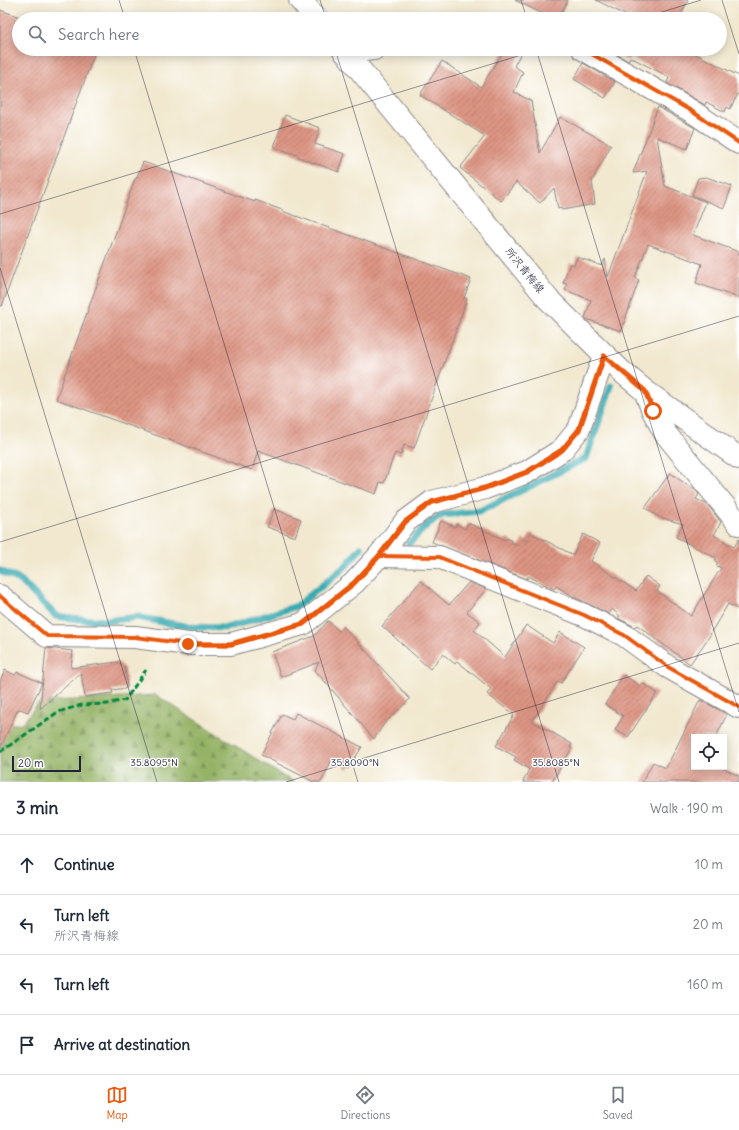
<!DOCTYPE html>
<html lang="en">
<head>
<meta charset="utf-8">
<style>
  :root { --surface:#fff; --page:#f2f2f3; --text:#1f2937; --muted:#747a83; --line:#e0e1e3; --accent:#ea580c }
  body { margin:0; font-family:Delius,"Klee One",sans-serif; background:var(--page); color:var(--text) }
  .controls { position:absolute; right:12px; bottom:12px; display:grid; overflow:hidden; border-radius:0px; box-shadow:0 2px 10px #0003 }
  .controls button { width:36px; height:36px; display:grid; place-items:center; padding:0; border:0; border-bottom:1px solid var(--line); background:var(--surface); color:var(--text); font:20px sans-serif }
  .scale { position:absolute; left:12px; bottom:10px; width:69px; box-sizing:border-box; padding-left:4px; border:2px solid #22223b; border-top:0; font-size:11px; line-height:14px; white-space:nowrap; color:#22223b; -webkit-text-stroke:3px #fff; paint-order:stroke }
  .stop { position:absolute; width:12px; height:12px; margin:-9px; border:3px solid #ea580c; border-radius:50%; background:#fff }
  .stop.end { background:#ea580c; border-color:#fff; box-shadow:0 1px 4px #0008 }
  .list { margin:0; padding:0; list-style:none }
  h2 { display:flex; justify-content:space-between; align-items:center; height:52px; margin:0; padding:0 16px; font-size:17px }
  h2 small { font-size:13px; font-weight:400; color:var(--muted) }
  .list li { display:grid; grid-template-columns:26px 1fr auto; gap:12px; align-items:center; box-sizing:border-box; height:60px; padding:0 16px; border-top:1px solid var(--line) }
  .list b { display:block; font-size:15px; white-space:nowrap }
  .list p { margin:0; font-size:13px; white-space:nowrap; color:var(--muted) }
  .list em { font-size:13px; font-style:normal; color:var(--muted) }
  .icon { flex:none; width:22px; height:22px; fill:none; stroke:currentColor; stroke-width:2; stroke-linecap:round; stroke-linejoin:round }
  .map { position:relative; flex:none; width:739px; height:782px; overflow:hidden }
  .search { position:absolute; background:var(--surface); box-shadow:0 2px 10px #0003; left:12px; right:12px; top:12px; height:44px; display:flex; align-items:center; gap:10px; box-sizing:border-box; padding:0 14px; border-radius:22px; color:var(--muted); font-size:15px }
  .sheet { height:292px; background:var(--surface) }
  nav { display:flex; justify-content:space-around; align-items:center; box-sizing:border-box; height:56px; border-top:1px solid var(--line); background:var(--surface); font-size:11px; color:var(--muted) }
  nav a { display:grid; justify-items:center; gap:2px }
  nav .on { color:var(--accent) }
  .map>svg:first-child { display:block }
  .forest { fill:url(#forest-firs); stroke:#5c6a50 }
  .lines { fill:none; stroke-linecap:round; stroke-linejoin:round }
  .stream { stroke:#3aabb3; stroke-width:7 }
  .building { fill:url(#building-hatch) }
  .street-casing { stroke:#8a8585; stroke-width:24 }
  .secondary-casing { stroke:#8a8585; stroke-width:24 }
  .street { stroke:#fff; stroke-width:22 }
  .secondary { stroke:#fff; stroke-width:22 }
  .quiet { stroke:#00873e; stroke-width:3; stroke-dasharray:6 3; stroke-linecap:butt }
  .cycleway-casing { stroke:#fff; stroke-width:6 }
  .cycleway { stroke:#e8590c; stroke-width:4 }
  .route { stroke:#ea580c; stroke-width:5 }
  .ticks { fill:none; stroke:#22223b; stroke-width:1; stroke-opacity:0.45 }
  .labels { text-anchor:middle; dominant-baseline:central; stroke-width:3; stroke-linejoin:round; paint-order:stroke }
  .street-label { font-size:11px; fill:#22223b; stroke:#fff }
  .ticks-label { font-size:10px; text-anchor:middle; fill:#22223b; stroke:#fff; stroke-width:3; stroke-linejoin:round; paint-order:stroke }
</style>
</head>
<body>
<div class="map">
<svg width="739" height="782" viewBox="0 0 739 782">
  <defs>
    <pattern id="forest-firs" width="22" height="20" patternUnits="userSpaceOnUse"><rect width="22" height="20" fill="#95b366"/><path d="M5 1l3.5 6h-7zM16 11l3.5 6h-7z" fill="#799155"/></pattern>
    <pattern id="building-hatch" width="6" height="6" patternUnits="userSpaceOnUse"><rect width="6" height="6" fill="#dd9483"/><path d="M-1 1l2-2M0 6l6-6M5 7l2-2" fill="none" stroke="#b3786c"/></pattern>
  </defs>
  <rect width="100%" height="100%" fill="#fff"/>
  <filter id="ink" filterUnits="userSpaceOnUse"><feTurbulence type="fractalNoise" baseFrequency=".025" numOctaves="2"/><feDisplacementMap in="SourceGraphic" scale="8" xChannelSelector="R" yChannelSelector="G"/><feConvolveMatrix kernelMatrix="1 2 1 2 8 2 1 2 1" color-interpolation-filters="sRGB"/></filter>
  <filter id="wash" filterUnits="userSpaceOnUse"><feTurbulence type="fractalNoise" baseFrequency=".012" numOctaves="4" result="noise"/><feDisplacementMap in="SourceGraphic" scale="16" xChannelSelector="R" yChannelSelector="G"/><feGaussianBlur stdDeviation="0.9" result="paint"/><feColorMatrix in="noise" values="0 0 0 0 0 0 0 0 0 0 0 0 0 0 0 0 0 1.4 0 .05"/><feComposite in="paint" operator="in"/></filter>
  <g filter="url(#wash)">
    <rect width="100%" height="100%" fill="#f1e8cf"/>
    <polygon class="forest" points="156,695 283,776 294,782 0,782 0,724 22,724 39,702"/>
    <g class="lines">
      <g class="stream">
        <polyline points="409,543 428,524 442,515 480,511 586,458 611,386"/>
        <polyline points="0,571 20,580 56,616 79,619 105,621 137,617 189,627 226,628 297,606 345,567 361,548"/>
      </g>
    </g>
    <g id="blocks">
      <g class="building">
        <polygon points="515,0 568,0 558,19 553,19"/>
        <polygon points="596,0 688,0 679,19 633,19"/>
        <polygon points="0,10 26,19 19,19 19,49 96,49 2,306 0,306"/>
        <polygon points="505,49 523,49 514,66 523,72 514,92 531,101 540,153 560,117 611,145 592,181 595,204 562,210 561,208 558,209 554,188 540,203 516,182 501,201 460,168 485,136 420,95 442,61 481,87"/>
        <polygon points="608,49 686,49 739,76 739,92 730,109 727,107 725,112 706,102 705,105 667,83 669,77 630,57 628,61"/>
        <polygon points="583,63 615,82 605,98 574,79"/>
        <polygon points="658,107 695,128 687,149 657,137 665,186 706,202 693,235 739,252 739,298 696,283 702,264 648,244 635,278 639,280 621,331 586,319 585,318 591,300 565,290 567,284 563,283 570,263 574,265 577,257 602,266 605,259 608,277 647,171 633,173"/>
        <polygon points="285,115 320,128 315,144 345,154 339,172 298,157 298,155 274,147"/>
        <polygon points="143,162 255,202 255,200 282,210 282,211 471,279 464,298 467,299 414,448 404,445 401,455 395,453 384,483 380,482 376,494 258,451 252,470 56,399 135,179 136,179"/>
        <polygon points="706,177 732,186 724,208 692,195 698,178"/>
        <polygon points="670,473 696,491 699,494 696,499 708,505 721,522 714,535 734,547 739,539 739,610 728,604 710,634 711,634 690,664 637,625 635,627 618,618 620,616 612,609 609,614 574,597 556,586 554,589 528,576 527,579 432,542 441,521 455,527 456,524 465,529 468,523 505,540 507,538 512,541 511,542 519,546 523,539 526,541 531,533 573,555 583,534 600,543 591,561 636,591 646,576 660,586 657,591 691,616 721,568 716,565 718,563 715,561 716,558 676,537 683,524 659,517 645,508"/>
        <polygon points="274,509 301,519 295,537 267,527"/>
        <polygon points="421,581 449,605 469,582 486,589 467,612 480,622 474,630 505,657 526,625 553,643 560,632 584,647 561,683 558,681 532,721 572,744 570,747 572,748 552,782 523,782 529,769 514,760 516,757 496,746 514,715 487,694 491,689 457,661 455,664 443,654 430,669 382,626"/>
        <polygon points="328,621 339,631 343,626 410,699 384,724 374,739 315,670 319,662 281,677 272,652 314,636"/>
        <polygon points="46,648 73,651 71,668 118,662 125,668 127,688 112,690 113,693 85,697 81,673 40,709"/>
        <polygon points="5,670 15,675 17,672 42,683 28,712 20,709 20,710 18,709 0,749 0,681"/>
        <polygon points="624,675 640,686 642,683 657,693 628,737 615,730 623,716 605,704"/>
        <polygon points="700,700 727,714 716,737 694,737 694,767 720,767 739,776 739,782 642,782 653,762 666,768"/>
        <polygon points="296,713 362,747 348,769 332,760 321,782 314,782 261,755 282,714 293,719"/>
      </g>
    </g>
  </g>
  <g filter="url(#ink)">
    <use href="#blocks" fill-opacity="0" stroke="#8a8585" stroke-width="1"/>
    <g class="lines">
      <defs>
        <g id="street">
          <polyline points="583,49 693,112 739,143"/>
          <polyline points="345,52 374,49"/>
          <polyline points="645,391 653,411 665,433 739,524"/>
          <polyline points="379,556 439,557 584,615 624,635 668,667 739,707"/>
          <polyline points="0,596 47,636 135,637 188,644 231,644 303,624 354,583 379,556 405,522 432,502 485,488 527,472 562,450 579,429 604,356"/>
        </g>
        <g id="secondary">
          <polyline points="300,0 317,19"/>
          <polyline points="343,49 548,299 621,371 645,391 739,458"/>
        </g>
      </defs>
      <use href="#street" class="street-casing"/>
      <use href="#secondary" class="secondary-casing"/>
      <use href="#street" class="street"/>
      <use href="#secondary" class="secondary"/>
      <polyline class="quiet" points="0,752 58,712 82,705 107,704 125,700 146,670"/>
      <defs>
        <g id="cycleway">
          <polyline points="583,49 693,112 739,143"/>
          <polyline points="379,556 439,557 584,615 624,635 668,667 739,707"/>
          <polyline points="0,596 47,636 135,637 188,644 231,644 303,624 354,583 379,556 405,522 432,502 485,488 527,472 562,450 579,429 604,356"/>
        </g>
      </defs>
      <use href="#cycleway" class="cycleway-casing"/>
      <use href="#cycleway" class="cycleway"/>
    </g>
  </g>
  <g class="lines" filter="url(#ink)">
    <polyline class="route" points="188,644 231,644 303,624 354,583 379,556 405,522 432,502 485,488 527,472 562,450 579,430 604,356 645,391 653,411"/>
  </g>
  <path class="ticks" d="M 119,0 L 125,19M 320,0 L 326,19M 521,0 L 527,19M 722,0 L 739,54M 639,19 L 701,0M 134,49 L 358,782M 335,49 L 559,782M 536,49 L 739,712M 0,214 L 541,49M 0,268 L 157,782M 0,542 L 739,316M 286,782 L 739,643"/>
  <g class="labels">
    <g class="street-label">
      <text transform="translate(525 270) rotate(51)">所沢青梅線</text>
    </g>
  </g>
  <g class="ticks-label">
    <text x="154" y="766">35.8095°N</text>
    <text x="355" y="766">35.8090°N</text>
    <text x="556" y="766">35.8085°N</text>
  </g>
</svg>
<div class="controls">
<button><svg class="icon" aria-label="locate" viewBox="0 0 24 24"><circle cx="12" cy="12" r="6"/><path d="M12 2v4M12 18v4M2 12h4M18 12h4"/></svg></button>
</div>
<div class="scale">20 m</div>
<div class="stop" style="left:653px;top:411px"></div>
<div class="stop end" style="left:188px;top:644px"></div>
<div class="search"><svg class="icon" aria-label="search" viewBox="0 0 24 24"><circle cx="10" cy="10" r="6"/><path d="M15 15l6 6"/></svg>Search here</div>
</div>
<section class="sheet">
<h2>3 min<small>Walk · 190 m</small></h2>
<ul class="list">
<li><svg class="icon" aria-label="ahead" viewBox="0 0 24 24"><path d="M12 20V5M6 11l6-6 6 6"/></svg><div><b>Continue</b></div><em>10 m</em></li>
<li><svg class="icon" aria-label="left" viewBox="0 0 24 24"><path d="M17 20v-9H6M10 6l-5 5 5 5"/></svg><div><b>Turn left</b><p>所沢青梅線</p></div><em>20 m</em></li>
<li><svg class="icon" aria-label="left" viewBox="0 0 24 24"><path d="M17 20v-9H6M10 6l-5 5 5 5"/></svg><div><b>Turn left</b></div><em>160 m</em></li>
<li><svg class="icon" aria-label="arrive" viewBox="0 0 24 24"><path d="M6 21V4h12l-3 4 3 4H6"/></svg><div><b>Arrive at destination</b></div></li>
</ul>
</section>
<nav>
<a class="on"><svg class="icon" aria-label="map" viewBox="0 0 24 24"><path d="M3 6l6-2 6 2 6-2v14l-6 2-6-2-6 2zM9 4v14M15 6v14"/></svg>Map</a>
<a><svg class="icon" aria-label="directions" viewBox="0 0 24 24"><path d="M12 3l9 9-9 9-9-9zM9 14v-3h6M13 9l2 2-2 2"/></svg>Directions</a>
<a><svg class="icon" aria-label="saved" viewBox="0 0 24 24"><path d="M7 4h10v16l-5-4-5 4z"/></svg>Saved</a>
</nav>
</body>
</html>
